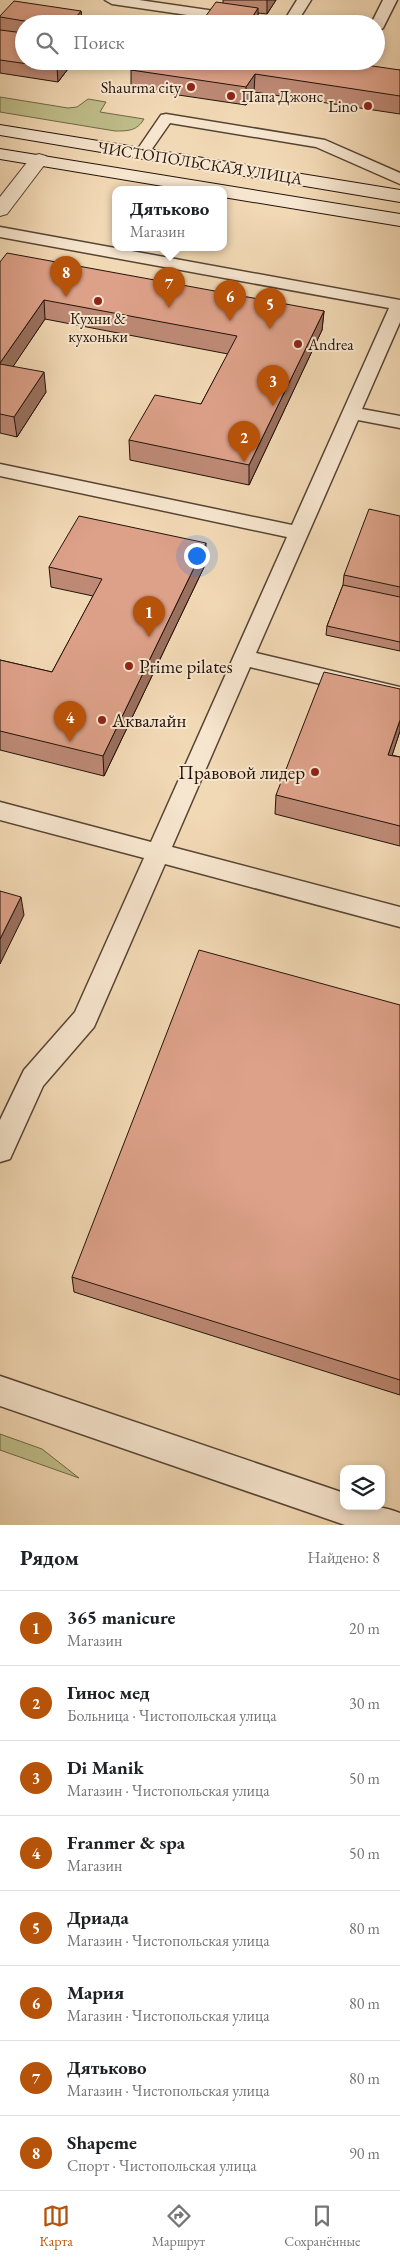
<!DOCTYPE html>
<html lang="ru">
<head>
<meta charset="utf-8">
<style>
  :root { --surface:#fff; --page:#f2f2f2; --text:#202124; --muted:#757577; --line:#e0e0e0; --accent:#b45309 }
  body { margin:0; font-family:"EB Garamond",serif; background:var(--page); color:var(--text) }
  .controls { position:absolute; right:15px; bottom:15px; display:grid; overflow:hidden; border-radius:10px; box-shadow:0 2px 8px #0003 }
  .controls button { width:45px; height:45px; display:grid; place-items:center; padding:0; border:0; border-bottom:1px solid var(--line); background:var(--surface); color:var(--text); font:25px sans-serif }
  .you { position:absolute; left:196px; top:555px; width:18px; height:18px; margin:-12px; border:4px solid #fff; border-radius:50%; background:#1a73e8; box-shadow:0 0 0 8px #1a73e833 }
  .badge { display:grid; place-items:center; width:32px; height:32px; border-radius:50%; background:var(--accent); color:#fff; font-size:16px; font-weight:700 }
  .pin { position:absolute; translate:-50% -41px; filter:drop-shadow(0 1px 2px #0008) }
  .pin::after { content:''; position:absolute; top:26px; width:18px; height:15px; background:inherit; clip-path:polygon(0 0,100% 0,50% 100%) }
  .popup { position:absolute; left:112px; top:186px; width:115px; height:65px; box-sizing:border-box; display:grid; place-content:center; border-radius:10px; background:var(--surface); filter:drop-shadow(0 1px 4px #0005); font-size:16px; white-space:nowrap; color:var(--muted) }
  .popup b { font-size:19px; color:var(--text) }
  .popup::after { content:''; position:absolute; left:50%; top:100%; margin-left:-10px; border:10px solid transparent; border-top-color:var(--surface) }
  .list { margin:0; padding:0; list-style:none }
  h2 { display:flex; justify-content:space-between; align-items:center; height:65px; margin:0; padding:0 20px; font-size:21px }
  h2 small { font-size:16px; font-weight:400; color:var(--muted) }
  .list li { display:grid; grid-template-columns:32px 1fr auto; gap:15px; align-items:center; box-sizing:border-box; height:75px; padding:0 20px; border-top:1px solid var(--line) }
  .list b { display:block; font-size:19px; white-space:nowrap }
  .list p { margin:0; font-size:16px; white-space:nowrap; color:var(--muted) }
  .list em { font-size:16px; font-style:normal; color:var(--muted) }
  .icon { flex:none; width:28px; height:28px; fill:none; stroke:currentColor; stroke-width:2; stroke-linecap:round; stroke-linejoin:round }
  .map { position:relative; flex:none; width:400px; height:1525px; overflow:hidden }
  .search { position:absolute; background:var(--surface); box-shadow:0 2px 8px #0003; left:15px; right:15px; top:15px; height:55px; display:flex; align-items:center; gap:12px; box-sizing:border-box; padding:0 18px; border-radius:28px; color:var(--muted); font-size:19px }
  .sheet { height:665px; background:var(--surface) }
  nav { display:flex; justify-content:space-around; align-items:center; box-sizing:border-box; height:70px; border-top:1px solid var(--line); background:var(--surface); font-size:14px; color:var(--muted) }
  nav a { display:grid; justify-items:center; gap:2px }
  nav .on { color:var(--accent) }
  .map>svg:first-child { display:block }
  .green { fill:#bfbe8a; stroke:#716849 }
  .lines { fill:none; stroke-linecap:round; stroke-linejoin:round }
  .lane-casing { stroke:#574433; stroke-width:3 }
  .street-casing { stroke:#574433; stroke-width:2 }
  .secondary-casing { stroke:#231208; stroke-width:2 }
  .lane { fill:#f7e6cf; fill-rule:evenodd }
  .street { fill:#f7e6cf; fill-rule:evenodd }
  .secondary { fill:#f7e6cf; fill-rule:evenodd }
  .wall { fill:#be8a76; stroke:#231208 }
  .shaded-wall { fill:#9b7160; stroke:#231208 }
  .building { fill:#dda189; stroke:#231208 }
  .poi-dot { fill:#8f2418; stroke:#f7e6cf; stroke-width:2 }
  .labels { text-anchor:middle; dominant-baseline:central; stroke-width:4; stroke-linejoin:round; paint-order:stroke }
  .far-poi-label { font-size:16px; fill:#231208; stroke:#f7e6cf; text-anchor:end }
  .far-street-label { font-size:16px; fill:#231208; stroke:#f7e6cf }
  .poi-label { font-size:19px; fill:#231208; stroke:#f7e6cf; text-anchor:start }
</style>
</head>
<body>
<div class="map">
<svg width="400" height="1525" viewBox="0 0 400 1525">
  <rect width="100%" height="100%" fill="#f2d9b5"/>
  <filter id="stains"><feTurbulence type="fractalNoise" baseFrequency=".004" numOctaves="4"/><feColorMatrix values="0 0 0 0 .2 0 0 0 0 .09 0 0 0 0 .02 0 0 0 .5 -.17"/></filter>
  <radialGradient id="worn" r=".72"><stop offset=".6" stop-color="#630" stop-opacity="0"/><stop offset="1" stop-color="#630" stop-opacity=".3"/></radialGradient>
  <g class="green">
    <path d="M 0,97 L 68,108 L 77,107 L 88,99 L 106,102 L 100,112 L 144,119 C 137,131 128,131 115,131 L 0,112 Z"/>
    <polygon points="0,1434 42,1449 79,1478 0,1450"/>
  </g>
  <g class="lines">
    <defs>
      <g id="lane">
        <polygon points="105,0 139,0 284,21 297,0 311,0 296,24 249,24 112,4"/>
        <polygon points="383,0 397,0 383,28 376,32 376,24 371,24"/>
        <polygon points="313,61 358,63 358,61 372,61 368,71 363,72 320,65"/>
        <polygon points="166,114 325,140 400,173 400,184 316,147 170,123 147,156 137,156 135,153 161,115"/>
        <polygon points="0,227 400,300 400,322 362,409 400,416 400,428 358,420 256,653 400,687 400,703 250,667 172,847 400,907 400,927 165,864 94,1027 43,1086 10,1159 0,1162 0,1120 24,1070 75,1012 144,858 0,820 0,802 151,842 287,537 0,476 0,464 292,525 389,308 0,237"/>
        <path d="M 0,1376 L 344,1493 L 344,1506 C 364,1506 381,1505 400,1513 L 400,1525 L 345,1525 L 0,1406 Z"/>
      </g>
      <polygon id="street" points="39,154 46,156 48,160 7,214 0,216 0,197 32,156"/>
      <g id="secondary">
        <polygon points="0,125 400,190 400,202 0,135"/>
        <polygon points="0,149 400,214 400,226 223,197 223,189 181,189 0,159"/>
      </g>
    </defs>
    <use href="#lane" class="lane-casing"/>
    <use href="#street" class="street-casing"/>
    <use href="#secondary" class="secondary-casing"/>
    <use href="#lane" class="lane"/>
    <use href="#street" class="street"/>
    <use href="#secondary" class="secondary"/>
  </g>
  <g class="wall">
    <polygon points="223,0 276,0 267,14 258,13 258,24 200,24 223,3"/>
    <polygon points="81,11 82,24 24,24 24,61 74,61 58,82 0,73 0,16"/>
    <polygon points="131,70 400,70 400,114 254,92 246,105 131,88"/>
    <polygon points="0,262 324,311 322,330 249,485 130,460 129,440 201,404 228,354 45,319 13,366 46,392 17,437 0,433"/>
    <polygon points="400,516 400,651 326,635 327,626 343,585 344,575"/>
    <polygon points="206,563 104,776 0,750 0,660 52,672 93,596 51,587 49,567"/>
    <polygon points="400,689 400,731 392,755 400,757 400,846 275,814 276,795"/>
    <polygon points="400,1005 400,1395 74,1292 72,1277"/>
  </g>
  <g class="shaded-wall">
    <polygon points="267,0 276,0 267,14"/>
    <polygon points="258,8 258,24 248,24"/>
    <polygon points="81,11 82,24 70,24"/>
    <polygon points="63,61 74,61 58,82 57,68"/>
    <polygon points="255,74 254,92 246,105 246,87"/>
    <polygon points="44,300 45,319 2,383 0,363"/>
    <polygon points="324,311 322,330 249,485 249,465"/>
    <polygon points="44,372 46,392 17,437 14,417"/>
    <polygon points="206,543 206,563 104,776 103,756"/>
    <polygon points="400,720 400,731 386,774 388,755"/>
    <polygon points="21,897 24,915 0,964 0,939"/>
  </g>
  <g class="building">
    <polygon points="14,1 81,11 70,24 43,24 0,17 0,16"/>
    <polygon points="216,2 258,8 248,24 200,24"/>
    <polygon points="0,30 24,33 24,61 63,61 57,68 0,60"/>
    <polygon points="137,61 338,61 400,70 400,96 255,74 246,87 131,70"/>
    <polygon points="7,253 324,311 249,465 129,440 155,395 201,404 237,336 44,300 0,363 0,262"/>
    <polygon points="0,364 44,372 14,417 0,414"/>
    <polygon points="369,509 400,516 400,587 344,575"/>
    <polygon points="79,516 206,543 103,756 0,731 0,660 52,672 102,579 49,567"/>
    <polygon points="343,585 400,597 400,642 327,626"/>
    <polygon points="324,672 400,689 400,720 388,755 400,757 400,826 276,795"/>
    <polygon points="0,891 21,897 0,939"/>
    <polygon points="199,950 400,1005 400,1380 72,1277"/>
  </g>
  <g class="poi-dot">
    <circle cx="191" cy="87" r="5"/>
    <circle cx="231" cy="96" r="5"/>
    <circle cx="368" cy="106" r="5"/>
    <circle cx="98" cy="301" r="5"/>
    <circle cx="298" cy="344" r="5"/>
    <circle cx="129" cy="666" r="5"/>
    <circle cx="102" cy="720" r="5"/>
    <circle cx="315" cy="772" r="5"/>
  </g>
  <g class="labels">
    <g class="far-poi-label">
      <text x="181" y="87">Shaurma city</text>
      <text x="241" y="96" text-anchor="start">Папа Джонс</text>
      <text x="358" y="106">Lino</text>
      <text x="98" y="318" text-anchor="middle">Кухни &amp;<tspan x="98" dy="18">кухоньки</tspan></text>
      <text x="308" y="344" text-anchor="start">Andrea</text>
    </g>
    <g class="far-street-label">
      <text transform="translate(200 163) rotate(9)">ЧИСТОПОЛЬСКАЯ УЛИЦА</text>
    </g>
    <g class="poi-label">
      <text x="139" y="666">Prime pilates</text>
      <text x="112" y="720">Аквалайн</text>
      <text x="305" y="772" text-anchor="end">Правовой лидер</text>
    </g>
  </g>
  <rect width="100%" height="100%" filter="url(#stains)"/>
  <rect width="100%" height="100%" fill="url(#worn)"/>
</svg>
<div class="controls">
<button><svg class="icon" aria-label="layers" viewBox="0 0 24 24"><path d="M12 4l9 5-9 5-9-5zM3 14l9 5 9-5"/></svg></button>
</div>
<div class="you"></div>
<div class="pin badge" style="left:149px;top:637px">1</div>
<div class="pin badge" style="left:244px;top:462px">2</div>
<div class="pin badge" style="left:273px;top:406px">3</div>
<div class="pin badge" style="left:70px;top:742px">4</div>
<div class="pin badge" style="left:270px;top:329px">5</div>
<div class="pin badge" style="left:230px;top:321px">6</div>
<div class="pin badge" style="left:169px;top:308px">7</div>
<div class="popup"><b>Дятьково</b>Магазин</div>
<div class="pin badge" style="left:66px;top:297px">8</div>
<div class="search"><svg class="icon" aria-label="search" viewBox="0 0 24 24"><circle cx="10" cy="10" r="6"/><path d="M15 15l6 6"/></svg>Поиск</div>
</div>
<section class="sheet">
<h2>Рядом<small>Найдено: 8</small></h2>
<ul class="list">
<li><span class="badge">1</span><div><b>365 manicure</b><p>Магазин</p></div><em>20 m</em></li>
<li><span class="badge">2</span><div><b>Гинос мед</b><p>Больница · Чистопольская улица</p></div><em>30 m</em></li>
<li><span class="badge">3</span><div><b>Di Manik</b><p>Магазин · Чистопольская улица</p></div><em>50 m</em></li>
<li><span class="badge">4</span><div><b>Franmer &amp; spa</b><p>Магазин</p></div><em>50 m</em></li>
<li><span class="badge">5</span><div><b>Дриада</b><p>Магазин · Чистопольская улица</p></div><em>80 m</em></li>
<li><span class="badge">6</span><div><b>Мария</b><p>Магазин · Чистопольская улица</p></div><em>80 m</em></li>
<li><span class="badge">7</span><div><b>Дятьково</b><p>Магазин · Чистопольская улица</p></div><em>80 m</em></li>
<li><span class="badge">8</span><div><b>Shapeme</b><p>Спорт · Чистопольская улица</p></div><em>90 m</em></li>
</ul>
</section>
<nav>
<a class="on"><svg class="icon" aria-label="map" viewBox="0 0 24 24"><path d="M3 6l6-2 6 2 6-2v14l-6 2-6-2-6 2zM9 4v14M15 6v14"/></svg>Карта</a>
<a><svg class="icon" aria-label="directions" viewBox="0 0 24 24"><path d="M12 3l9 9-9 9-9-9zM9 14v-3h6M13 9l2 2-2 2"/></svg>Маршрут</a>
<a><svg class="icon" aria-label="saved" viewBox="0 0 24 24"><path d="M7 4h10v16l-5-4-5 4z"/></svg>Сохранённые</a>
</nav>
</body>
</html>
